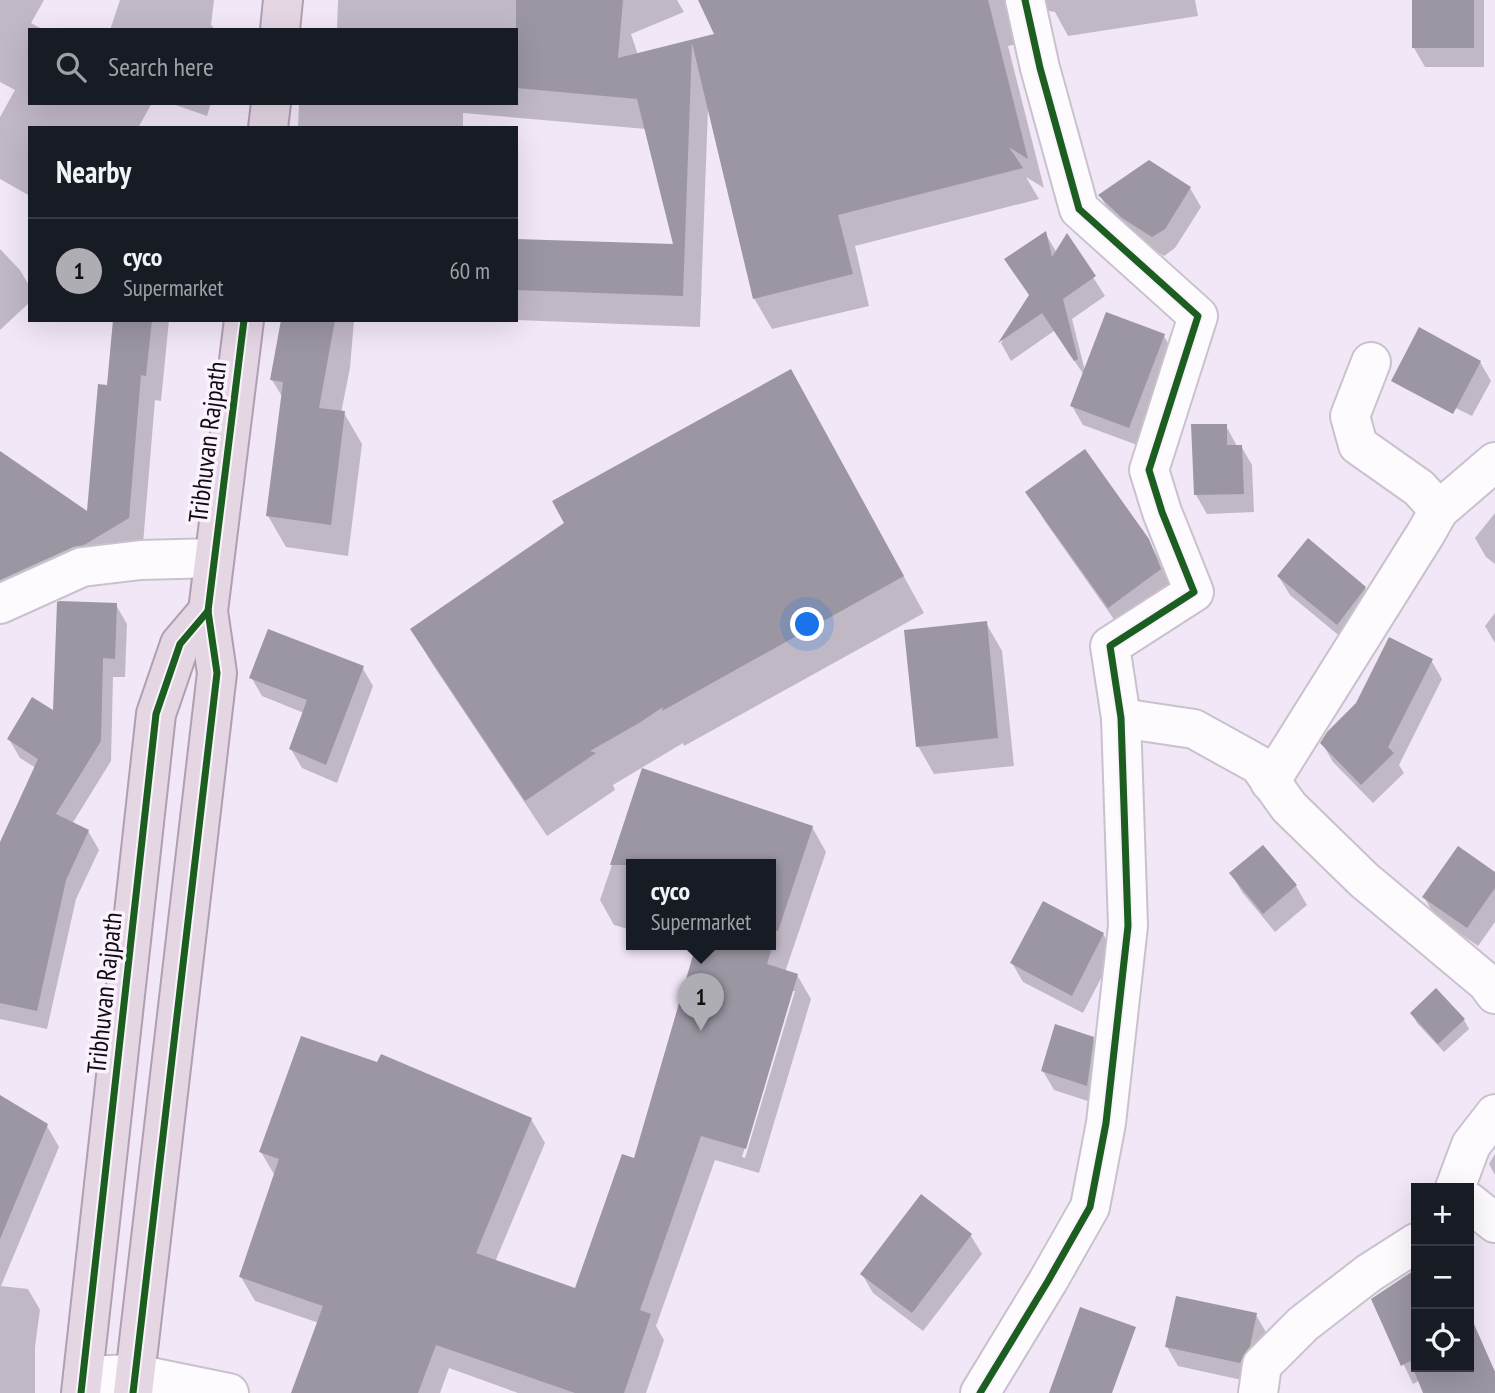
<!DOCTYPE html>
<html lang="en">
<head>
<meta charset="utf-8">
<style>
  :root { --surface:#171b24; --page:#242831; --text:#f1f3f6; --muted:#9ea1a6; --line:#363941; --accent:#afadb4 }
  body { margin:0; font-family:"PT Sans Narrow",sans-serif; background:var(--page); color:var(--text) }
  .controls { position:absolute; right:21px; bottom:21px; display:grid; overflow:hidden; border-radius:0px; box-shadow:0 7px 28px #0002 }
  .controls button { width:63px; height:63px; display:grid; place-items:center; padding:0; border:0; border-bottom:2px solid var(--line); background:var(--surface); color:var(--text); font:35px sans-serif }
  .you { position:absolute; left:808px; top:625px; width:24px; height:24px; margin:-18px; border:5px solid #fff; border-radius:50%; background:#1a73e8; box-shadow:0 0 0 10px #1a73e833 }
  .badge { display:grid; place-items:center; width:46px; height:46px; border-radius:50%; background:var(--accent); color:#111; font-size:23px; font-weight:700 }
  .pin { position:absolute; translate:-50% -58px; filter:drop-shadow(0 2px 4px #0008) }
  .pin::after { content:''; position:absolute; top:37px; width:24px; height:21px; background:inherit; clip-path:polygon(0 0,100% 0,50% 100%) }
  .popup { position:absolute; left:626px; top:859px; width:150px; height:91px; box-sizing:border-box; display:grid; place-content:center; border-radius:0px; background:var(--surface); filter:drop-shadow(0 2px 5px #0005); font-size:23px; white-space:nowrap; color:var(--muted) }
  .popup b { font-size:26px; color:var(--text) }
  .popup::after { content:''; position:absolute; left:50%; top:100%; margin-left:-14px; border:14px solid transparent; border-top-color:var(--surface) }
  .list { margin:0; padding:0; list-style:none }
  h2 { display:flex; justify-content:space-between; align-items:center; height:91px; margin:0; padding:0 28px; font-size:30px }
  h2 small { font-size:23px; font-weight:400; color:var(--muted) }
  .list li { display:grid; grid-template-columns:46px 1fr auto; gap:21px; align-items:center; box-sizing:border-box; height:105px; padding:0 28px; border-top:2px solid var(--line) }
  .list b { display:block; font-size:26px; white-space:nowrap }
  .list p { margin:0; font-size:23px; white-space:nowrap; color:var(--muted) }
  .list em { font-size:23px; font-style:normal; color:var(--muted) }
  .icon { flex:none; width:38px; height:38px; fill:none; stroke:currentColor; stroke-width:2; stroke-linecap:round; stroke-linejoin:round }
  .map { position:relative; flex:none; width:1495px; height:1393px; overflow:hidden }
  .search { position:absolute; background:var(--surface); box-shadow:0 7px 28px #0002; left:28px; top:28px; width:490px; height:77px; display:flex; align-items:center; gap:18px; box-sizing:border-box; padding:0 24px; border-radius:0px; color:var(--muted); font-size:26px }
  .panel { position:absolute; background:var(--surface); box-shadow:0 7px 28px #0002; left:28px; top:126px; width:490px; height:196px; border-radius:0px }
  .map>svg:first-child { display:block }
  .shadow { fill:#0003; fill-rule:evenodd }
  .building { fill:#9b96a2 }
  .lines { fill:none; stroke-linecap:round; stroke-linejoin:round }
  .minor-casing { stroke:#c9c2ce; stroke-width:42 }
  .highway-casing { stroke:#b09eb1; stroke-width:42 }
  .minor { stroke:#fdfbfe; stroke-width:38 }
  .highway { stroke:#e4d6e3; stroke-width:38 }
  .cycleway-casing { stroke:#faf3fe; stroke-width:11 }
  .cycleway { stroke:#1b5e20; stroke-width:7 }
  .labels { text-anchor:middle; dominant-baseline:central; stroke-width:7; stroke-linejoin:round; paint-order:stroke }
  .street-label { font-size:26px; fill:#110a13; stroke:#faf3fe }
</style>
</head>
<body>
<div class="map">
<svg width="1495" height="1393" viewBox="0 0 1495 1393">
  <rect width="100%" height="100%" fill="#f1e7f7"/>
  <g class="shadow">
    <polygon points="0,0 44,0 31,23 44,30 30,30 30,103 152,103 138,128 30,128 30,196 0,179 0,117 15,90 0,82"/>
    <polygon points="120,0 214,0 211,25 216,30 110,30"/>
    <polygon points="338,0 677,0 684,12 631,34 638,55 716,36 764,0 1195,0 1198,16 1068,36 1055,12 1039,9 1022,43 1008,46 1044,188 1026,177 1039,199 855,246 869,306 772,329 754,298 708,108 700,327 516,320 516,241 675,246 646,129 463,113 463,128 298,128 299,103 516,103 516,30 337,30"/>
    <polygon points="1414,0 1484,0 1484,67 1425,67 1414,48"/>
    <polygon points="170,103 211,103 207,116"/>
    <polygon points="1190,188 1201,207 1175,248 1164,256 1135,237 1111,214 1100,196"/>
    <polygon points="1045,233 1057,253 1067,236 1105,296 1072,319 1085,371 1164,336 1175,355 1140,446 1083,425 1072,406 1084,375 1054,331 1011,361 1001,343 1030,296"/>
    <polygon points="0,249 20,270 30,287 30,302 0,330"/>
    <polygon points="115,320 169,320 161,401 155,400 143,544 0,583 0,452 89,514 109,386"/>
    <polygon points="283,320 354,320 350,368 341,413 344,413 362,444 348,556 286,547 268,516 283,398 272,380"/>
    <polygon points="1480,362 1491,381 1472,416 1411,386"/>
    <polygon points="811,408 924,613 684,746 683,743 613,785 615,790 547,836 433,665 412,630"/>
    <polygon points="1226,426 1237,446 1241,446 1252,465 1254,512 1207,514 1196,495"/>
    <polygon points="1028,492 1148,540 1165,570 1176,598 1125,635 1044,520"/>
    <polygon points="1495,513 1495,564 1486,557 1475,538"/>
    <polygon points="1279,577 1365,588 1376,607 1348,643 1290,595"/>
    <polygon points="116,605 127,624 125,677 113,677 111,761 72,824 88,831 99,850 76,899 47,1029 0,1019 0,846 36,768 20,758 9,739 55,713"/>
    <polygon points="1495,613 1495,643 1485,626"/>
    <polygon points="986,623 1002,651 1014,766 934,774 918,746"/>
    <polygon points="1431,660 1442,679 1399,765 1404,773 1373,803 1333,762 1322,743"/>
    <polygon points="362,667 373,686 337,783 302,768 291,749 304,713 262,696 251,677"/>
    <path d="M 644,771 L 812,827 L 826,852 L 785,972 L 797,975 L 811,999 L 759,1173 L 715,1160 L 656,1326 L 664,1340 L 646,1393 L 518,1393 L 449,1368 L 440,1393 L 292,1393 L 319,1323 L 255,1301 L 241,1277 L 275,1176 L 261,1152 L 531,1119 L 545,1143 L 495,1262 L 576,1290 L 635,1160 L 696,952 L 675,945 L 771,945 L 771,865 L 631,865 L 631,930 L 614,925 L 600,900 ZM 791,991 L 795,991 L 745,1158 L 742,1157 Z"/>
    <polygon points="1263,847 1296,886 1307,905 1275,932 1242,892 1231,873"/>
    <polygon points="1495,874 1495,922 1478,946 1435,916 1424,897"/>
    <polygon points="1103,934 1114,953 1083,1013 1023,982 1012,963"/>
    <polygon points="1436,991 1464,1020 1469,1029 1444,1052 1417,1023 1412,1014"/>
    <polygon points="1092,1038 1104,1057 1097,1104 1054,1090 1043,1071"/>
    <polygon points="0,1097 47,1126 59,1147 1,1286 28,1289 40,1310 35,1347 35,1393 0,1393"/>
    <polygon points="1495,1154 1495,1175 1489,1164"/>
    <polygon points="921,1196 971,1236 982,1254 923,1331 873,1293 862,1274"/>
    <polygon points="1416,1271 1416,1367 1469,1367 1469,1313 1495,1372 1495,1393 1425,1393 1420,1380 1413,1384 1373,1300"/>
    <polygon points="1256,1315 1267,1334 1251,1382 1178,1366 1167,1347"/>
  </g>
  <g class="building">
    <polygon points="516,0 623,0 618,58 714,34 698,0 988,0 1028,159 1009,147 1023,168 838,215 853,274 753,299 692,43 683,296 516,290 516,239 673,244 637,99 516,88"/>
    <rect x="1412" y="0" width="62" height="48"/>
    <polygon points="1149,160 1191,187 1165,229 1152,237 1122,218 1098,195"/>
    <polygon points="1046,231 1052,257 1067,233 1096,276 1063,299 1078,359 1074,361 1042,313 998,343 1029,295 1004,259"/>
    <polygon points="1106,312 1165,334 1129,428 1070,406"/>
    <polygon points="113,320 152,320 146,376 141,375 129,518 84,545 73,547 0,580 0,451 87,511 98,384 107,385"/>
    <polygon points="281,320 335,320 319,408 345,411 331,525 266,516 283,382 270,380"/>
    <polygon points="1419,327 1481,361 1453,414 1391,381"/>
    <polygon points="791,369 904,576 662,711 663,707 639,723 590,751 596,753 525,801 410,629 564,523 552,501"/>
    <polygon points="1191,424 1227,424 1227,445 1242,445 1244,494 1194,495"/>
    <polygon points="1085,449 1149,539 1161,569 1108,608 1025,492"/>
    <polygon points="1308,538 1366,587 1337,625 1277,576"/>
    <polygon points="60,601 117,603 115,659 103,658 101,741 56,814 89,830 66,880 37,1011 0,1003 0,842 38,759 7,739 32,697 53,710 57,602"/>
    <polygon points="987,621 998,738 916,747 904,630"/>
    <polygon points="268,629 364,666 326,765 289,749 307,700 249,678"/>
    <polygon points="1389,637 1433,659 1388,747 1394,753 1361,785 1320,743 1327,732 1356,703"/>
    <polygon points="642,768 813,826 778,931 771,930 771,865 610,865"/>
    <polygon points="1263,845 1297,885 1263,914 1229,873"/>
    <polygon points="1458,846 1495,872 1495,888 1467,928 1422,897"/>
    <polygon points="1043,901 1104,933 1072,996 1010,963"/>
    <polygon points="696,945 773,945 767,964 798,974 746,1149 701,1136 640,1310 651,1314 624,1393 575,1393 436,1345 418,1393 291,1393 323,1306 239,1277 279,1159 259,1152 301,1036 377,1062 381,1054 532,1118 476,1253 575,1288 622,1154 634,1158"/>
    <polygon points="1436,988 1465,1019 1438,1044 1410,1013"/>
    <polygon points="1055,1024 1094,1037 1087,1086 1041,1071"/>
    <polygon points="0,1095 48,1124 0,1239"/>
    <polygon points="921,1194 972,1234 912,1313 860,1274"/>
    <polygon points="1416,1269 1416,1367 1469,1367 1469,1313 1495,1372 1495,1393 1423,1393 1410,1361 1401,1366 1371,1299"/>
    <polygon points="1176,1296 1257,1313 1250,1346 1240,1363 1165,1347"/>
    <polygon points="1080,1307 1136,1327 1112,1393 1049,1393"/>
  </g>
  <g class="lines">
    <defs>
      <g id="minor">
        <polyline points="1439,510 1495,462"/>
        <polyline points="0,604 82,567 141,560 214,558"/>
        <polyline points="1121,718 1194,729 1259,765 1289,807 1364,880 1487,983 1495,994"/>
        <polyline points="1270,782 1426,533 1439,510 1419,488 1358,445 1350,416 1371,362"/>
        <polyline points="1455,1188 1471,1145 1495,1114"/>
        <polyline points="1469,1202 1495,1223"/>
        <polyline points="83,1376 136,1374 229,1393"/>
        <polyline points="980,1393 1048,1281 1090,1207 1106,1123 1128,926 1121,718 1110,646 1194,592 1162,512 1149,470 1198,316 1079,209 1040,68 1025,0"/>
        <polyline points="1258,1393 1262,1365 1303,1324 1369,1273 1416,1243"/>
      </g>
      <g id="highway">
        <polyline points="280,30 283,0"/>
        <polyline points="268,128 271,103"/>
        <polyline points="81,1393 156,714 180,644 208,611"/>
        <polyline points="133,1393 217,673 208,611 244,320"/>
      </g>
    </defs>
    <use href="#minor" class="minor-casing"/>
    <use href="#highway" class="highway-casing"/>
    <use href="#minor" class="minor"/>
    <use href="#highway" class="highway"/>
    <defs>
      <g id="cycleway">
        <polyline points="81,1393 156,714 180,644 208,611"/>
        <polyline points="133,1393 217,673 208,611 244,320"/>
        <polyline points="980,1393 1048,1281 1090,1207 1106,1123 1128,926 1121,718 1110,646 1194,592 1162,512 1149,470 1198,316 1079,209 1040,68 1025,0"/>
      </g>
    </defs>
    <use href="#cycleway" class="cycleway-casing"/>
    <use href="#cycleway" class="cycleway"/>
  </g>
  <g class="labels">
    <g class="street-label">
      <text transform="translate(207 442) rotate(-83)">Tribhuvan Rajpath</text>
      <text transform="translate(104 993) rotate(-84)">Tribhuvan Rajpath</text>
    </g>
  </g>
</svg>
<div class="controls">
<button>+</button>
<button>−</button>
<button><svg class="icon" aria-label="locate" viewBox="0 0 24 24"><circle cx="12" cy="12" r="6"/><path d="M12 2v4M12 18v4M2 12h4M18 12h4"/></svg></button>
</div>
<div class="you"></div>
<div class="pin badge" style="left:701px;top:1031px">1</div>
<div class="popup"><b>cyco</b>Supermarket</div>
<div class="search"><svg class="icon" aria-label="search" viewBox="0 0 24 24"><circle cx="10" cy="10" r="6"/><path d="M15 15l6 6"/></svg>Search here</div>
<section class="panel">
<h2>Nearby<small></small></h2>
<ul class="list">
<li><span class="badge">1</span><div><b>cyco</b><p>Supermarket</p></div><em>60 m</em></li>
</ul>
</section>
</div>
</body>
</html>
